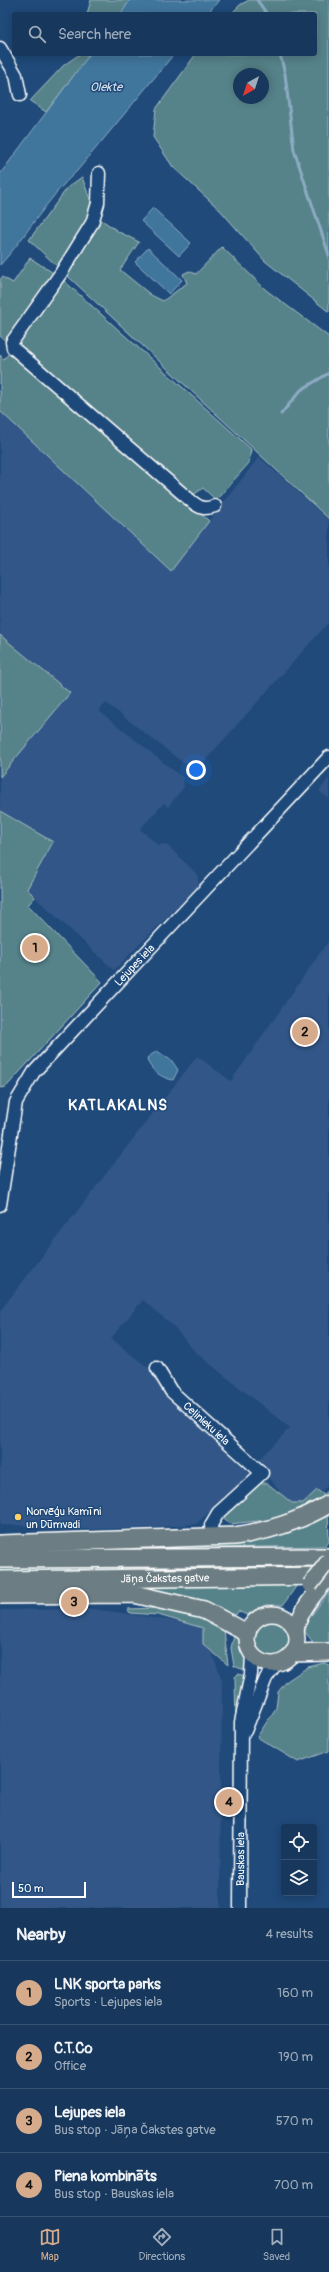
<!DOCTYPE html>
<html lang="en">
<head>
<meta charset="utf-8">
<style>
  :root { --surface:#17385c; --page:#203f62; --text:#f1f3f6; --muted:#9eacbb; --line:#365272; --accent:#d6ab8b }
  body { margin:0; font-family:Pangolin,sans-serif; background:var(--page); color:var(--text) }
  .controls { position:absolute; right:12px; bottom:12px; display:grid; overflow:hidden; border-radius:4px; box-shadow:0 2px 10px #0003 }
  .controls button { width:36px; height:36px; display:grid; place-items:center; padding:0; border:0; border-bottom:1px solid var(--line); background:var(--surface); color:var(--text); font:20px sans-serif }
  .compass { position:absolute; left:233px; top:68px; width:36px; height:36px; border-radius:50%; background:var(--surface); box-shadow:0 2px 10px #0003; rotate:219deg }
  .scale { position:absolute; left:12px; bottom:10px; width:74px; box-sizing:border-box; padding-left:4px; border:2px solid #fff; border-top:0; font-size:11px; line-height:14px; white-space:nowrap; color:#fff; -webkit-text-stroke:3px #1f4a7a; paint-order:stroke }
  .you { position:absolute; left:196px; top:770px; width:14px; height:14px; margin:-10px; border:3px solid #fff; border-radius:50%; background:#1a73e8; box-shadow:0 0 0 6px #1a73e833 }
  .badge { display:grid; place-items:center; width:26px; height:26px; border-radius:50%; background:var(--accent); color:#111; font-size:13px; font-weight:700 }
  .pin { position:absolute; translate:-50% -50%; border:2px solid #fff; box-shadow:0 1px 4px #0006 }
  .list { margin:0; padding:0; list-style:none }
  h2 { display:flex; justify-content:space-between; align-items:center; height:52px; margin:0; padding:0 16px; font-size:17px }
  h2 small { font-size:13px; font-weight:400; color:var(--muted) }
  .list li { display:grid; grid-template-columns:26px 1fr auto; gap:12px; align-items:center; box-sizing:border-box; height:64px; padding:0 16px; border-top:1px solid var(--line) }
  .list b { display:block; font-size:15px; white-space:nowrap }
  .list p { margin:0; font-size:13px; white-space:nowrap; color:var(--muted) }
  .list em { font-size:13px; font-style:normal; color:var(--muted) }
  .icon { flex:none; width:22px; height:22px; fill:none; stroke:currentColor; stroke-width:2; stroke-linecap:round; stroke-linejoin:round }
  .map { position:relative; flex:none; width:329px; height:1908px; overflow:hidden }
  .search { position:absolute; background:var(--surface); box-shadow:0 2px 10px #0003; left:12px; right:12px; top:12px; height:44px; display:flex; align-items:center; gap:10px; box-sizing:border-box; padding:0 14px; border-radius:4px; color:var(--muted); font-size:15px }
  .sheet { height:308px; background:var(--surface) }
  nav { display:flex; justify-content:space-around; align-items:center; box-sizing:border-box; height:56px; border-top:1px solid var(--line); background:var(--surface); font-size:11px; color:var(--muted) }
  nav a { display:grid; justify-items:center; gap:2px }
  nav .on { color:var(--accent) }
  .map>svg:first-child { display:block }
  .built { fill:#305787 }
  .green { fill:#578289; stroke:#abc0c4; fill-rule:evenodd }
  .water { fill:#3f759c; stroke:#8cacc4 }
  .lines { fill:none; stroke-linecap:round; stroke-linejoin:round }
  .stream { stroke:#8cacc4; stroke-width:3 }
  .minor-casing { stroke:#fff; stroke-width:15 }
  .major-casing { stroke:#fff; stroke-width:18 }
  .highway-casing { stroke:#fff; stroke-width:20 }
  .minor { stroke:#1f4a7a; stroke-width:12 }
  .major { stroke:#6c7e84; stroke-width:15 }
  .highway { stroke:#6c7e84; stroke-width:17 }
  .major-bridge-casing { stroke:#fff; stroke-width:18; stroke-linecap:butt }
  .major-bridge { stroke:#6c7e84; stroke-width:15 }
  .poi-dot { fill:#ffd166; stroke:#1f4a7a; stroke-width:1.5 }
  .labels { text-anchor:middle; dominant-baseline:central; stroke-width:3; stroke-linejoin:round; paint-order:stroke }
  .street-label { font-size:11px; fill:#fff; stroke:#1f4a7a }
  .poi-label { font-size:11px; fill:#fff; stroke:#1f4a7a; text-anchor:start }
  .water-label { font-size:12px; font-style:italic; fill:#d9e3eb; stroke:#1f4a7a }
  .district-label { font-size:15px; font-weight:bold; letter-spacing:1px; fill:#fff; stroke:#1f4a7a }
</style>
</head>
<body>
<div class="map">
<svg width="329" height="1908" viewBox="0 0 329 1908">
  <rect width="100%" height="100%" fill="#1f4a7a"/>
  <filter id="ink" filterUnits="userSpaceOnUse"><feTurbulence type="fractalNoise" baseFrequency=".025" numOctaves="2"/><feDisplacementMap in="SourceGraphic" scale="8" xChannelSelector="R" yChannelSelector="G"/><feConvolveMatrix kernelMatrix="1 2 1 2 8 2 1 2 1" color-interpolation-filters="sRGB"/></filter>
  <g filter="url(#ink)">
    <g class="built">
      <polygon points="0,411 170,571 259,457 329,520 329,622 195,772 106,703 99,711 183,778 184,787 168,807 164,803 140,829 158,845 166,844 197,874 199,885 114,970 27,890 53,842 0,811 0,777 69,693 0,635"/>
      <polygon points="329,778 329,799 319,791"/>
      <polygon points="329,940 329,1485 303,1505 293,1509 257,1461 290,1428 195,1352 173,1326 143,1300 111,1338 152,1371 171,1394 250,1474 196,1524 149,1528 40,1530 39,1526 0,1525 0,1311 197,1056 231,1081"/>
      <polygon points="94,1609 202,1625 222,1680 220,1908 0,1908 0,1610"/>
    </g>
    <g class="green">
      <polygon points="91,0 130,0 121,14 87,14"/>
      <path d="M 249,0 L 329,0 L 329,312 L 265,261 L 220,210 L 173,167 L 153,137 L 156,109 L 196,54 L 315,54 L 315,14 L 231,14 L 240,5 ZM 239,74 L 263,74 L 263,98 L 239,98 Z"/>
      <polygon points="80,54 90,54 46,112 30,101 64,65"/>
      <polygon points="82,177 96,216 119,232 139,242 120,270 151,295 163,301 187,283 183,274 189,271 196,274 222,247 266,290 329,337 329,519 29,240 68,187"/>
      <polygon points="30,258 55,274 8,343 0,336 0,280 2,277 13,283"/>
      <polygon points="62,279 251,449 249,463 216,500 203,488 192,496 16,344"/>
      <polygon points="11,351 209,521 171,571 0,411 0,355 4,359"/>
      <polygon points="0,635 70,693 0,777"/>
      <polygon points="0,811 53,842 27,889 35,897 28,905 102,982 6,1087 0,1088"/>
      <polygon points="262,1483 267,1483 292,1503 303,1503 317,1490 324,1495 329,1489 329,1494 277,1519 229,1524 223,1516 258,1484"/>
      <polygon points="328,1513 329,1541 325,1546 154,1549"/>
      <polygon points="329,1561 329,1571 0,1575 0,1565"/>
      <polygon points="297,1585 283,1605 265,1605 247,1615 238,1611 236,1615 205,1604 15,1588"/>
      <polygon points="329,1592 329,1645 313,1646 313,1642 305,1632 308,1620"/>
      <polygon points="160,1608 201,1618 224,1630 228,1665 203,1644 203,1628 158,1615 130,1613 127,1609"/>
      <circle cx="273" cy="1639" r="18"/>
      <path d="M 235,1632 C 246,1641 247,1657 247,1671 L 234,1666 L 231,1648 Z"/>
      <polygon points="324,1663 329,1665 329,1751 298,1762 257,1737 276,1708 278,1692 287,1681 308,1667"/>
      <polygon points="238,1674 246,1676 236,1727 235,1677"/>
    </g>
    <g class="water">
      <polygon points="130,0 219,0 207,14 121,14"/>
      <path d="M 90,54 L 174,54 L 77,171 C 47,198 27,236 0,265 L 0,174 Z"/>
      <polygon points="153,208 191,243 179,256 141,221"/>
      <polygon points="148,248 182,280 169,294 135,262"/>
      <path d="M 157,1051 L 172,1061 L 178,1070 L 173,1080 C 162,1078 149,1070 147,1058 Z"/>
    </g>
    <g class="lines">
      <g class="stream">
        <polyline points="257,0 267,14"/>
        <polyline points="280,54 285,74 294,150 329,255"/>
        <polyline points="281,414 301,390 329,373"/>
      </g>
      <defs>
        <g id="minor">
          <polyline points="0,48 16,75 20,95"/>
          <path d="M 99,173 L 98,203 L 92,223 L 61,273 L 12,342 L 13,348 L 191,501 C 200,508 204,510 215,506"/>
          <path id="s1" d="M 0,1205 L 16,1102 L 34,1072 L 329,757"/>
          <path id="s2" d="M 157,1368 L 171,1391 L 262,1473 L 218,1513 L 211,1525 L 212,1536"/>
          <polyline points="245,1731 266,1678 276,1664"/>
          <path id="s3" d="M 240,1908 L 241,1722 L 251,1674 L 252,1655"/>
        </g>
        <g id="major">
          <circle cx="272" cy="1639" r="25"/>
          <path d="M 296,1631 C 299,1610 316,1593 329,1577"/>
        </g>
        <g id="highway">
          <path d="M 0,1544 L 235,1536 C 269,1531 299,1522 329,1504"/>
          <polyline points="0,1559 329,1557"/>
          <path id="s4" d="M 0,1580 L 329,1576"/>
          <polyline points="0,1595 134,1594 204,1610 247,1633"/>
          <polyline points="293,1653 329,1652"/>
        </g>
      </defs>
      <use href="#minor" class="minor-casing"/>
      <use href="#major" class="major-casing"/>
      <use href="#highway" class="highway-casing"/>
      <use href="#minor" class="minor"/>
      <use href="#major" class="major"/>
      <use href="#highway" class="highway"/>
      <defs>
        <polyline id="major-bridge" points="310,1585 329,1560"/>
      </defs>
      <use href="#major-bridge" class="major-bridge-casing"/>
      <use href="#major-bridge" class="major-bridge"/>
    </g>
  </g>
  <circle class="poi-dot" cx="18" cy="1517" r="4"/>
  <g class="labels">
    <g class="street-label">
      <text stroke="none"><textPath href="#s1" startOffset="286">Lejupes iela</textPath></text>
      <text stroke="none"><textPath href="#s2" startOffset="75">Ceļinieku iela</textPath></text>
      <text stroke="none"><textPath href="#s4" startOffset="165">Jāņa Čakstes gatve</textPath></text>
      <text stroke="none"><textPath href="#s3" startOffset="49">Bauskas iela</textPath></text>
    </g>
    <g class="poi-label">
      <text x="26" y="1511">Norvēģu Kamīni<tspan x="26" dy="13">un Dūmvadi</tspan></text>
    </g>
    <g class="water-label">
      <text x="106" y="87">Olekte</text>
    </g>
    <g class="district-label">
      <text x="118" y="1105">KATLAKALNS</text>
    </g>
  </g>
</svg>
<div class="controls">
<button><svg class="icon" aria-label="locate" viewBox="0 0 24 24"><circle cx="12" cy="12" r="6"/><path d="M12 2v4M12 18v4M2 12h4M18 12h4"/></svg></button>
<button><svg class="icon" aria-label="layers" viewBox="0 0 24 24"><path d="M12 4l9 5-9 5-9-5zM3 14l9 5 9-5"/></svg></button>
</div>
<svg class="compass" viewBox="-18 -18 36 36"><path d="M0-13l5 13h-10z" fill="#e53935"/><path d="M0 13l5-13h-10z" fill="#9eacbb"/></svg>
<div class="scale">50 m</div>
<div class="you"></div>
<div class="pin badge" style="left:35px;top:948px">1</div>
<div class="pin badge" style="left:305px;top:1032px">2</div>
<div class="pin badge" style="left:74px;top:1602px">3</div>
<div class="pin badge" style="left:229px;top:1802px">4</div>
<div class="search"><svg class="icon" aria-label="search" viewBox="0 0 24 24"><circle cx="10" cy="10" r="6"/><path d="M15 15l6 6"/></svg>Search here</div>
</div>
<section class="sheet">
<h2>Nearby<small>4 results</small></h2>
<ul class="list">
<li><span class="badge">1</span><div><b>LNK sporta parks</b><p>Sports · Lejupes iela</p></div><em>160 m</em></li>
<li><span class="badge">2</span><div><b>C.T.Co</b><p>Office</p></div><em>190 m</em></li>
<li><span class="badge">3</span><div><b>Lejupes iela</b><p>Bus stop · Jāņa Čakstes gatve</p></div><em>570 m</em></li>
<li><span class="badge">4</span><div><b>Piena kombināts</b><p>Bus stop · Bauskas iela</p></div><em>700 m</em></li>
</ul>
</section>
<nav>
<a class="on"><svg class="icon" aria-label="map" viewBox="0 0 24 24"><path d="M3 6l6-2 6 2 6-2v14l-6 2-6-2-6 2zM9 4v14M15 6v14"/></svg>Map</a>
<a><svg class="icon" aria-label="directions" viewBox="0 0 24 24"><path d="M12 3l9 9-9 9-9-9zM9 14v-3h6M13 9l2 2-2 2"/></svg>Directions</a>
<a><svg class="icon" aria-label="saved" viewBox="0 0 24 24"><path d="M7 4h10v16l-5-4-5 4z"/></svg>Saved</a>
</nav>
</body>
</html>
